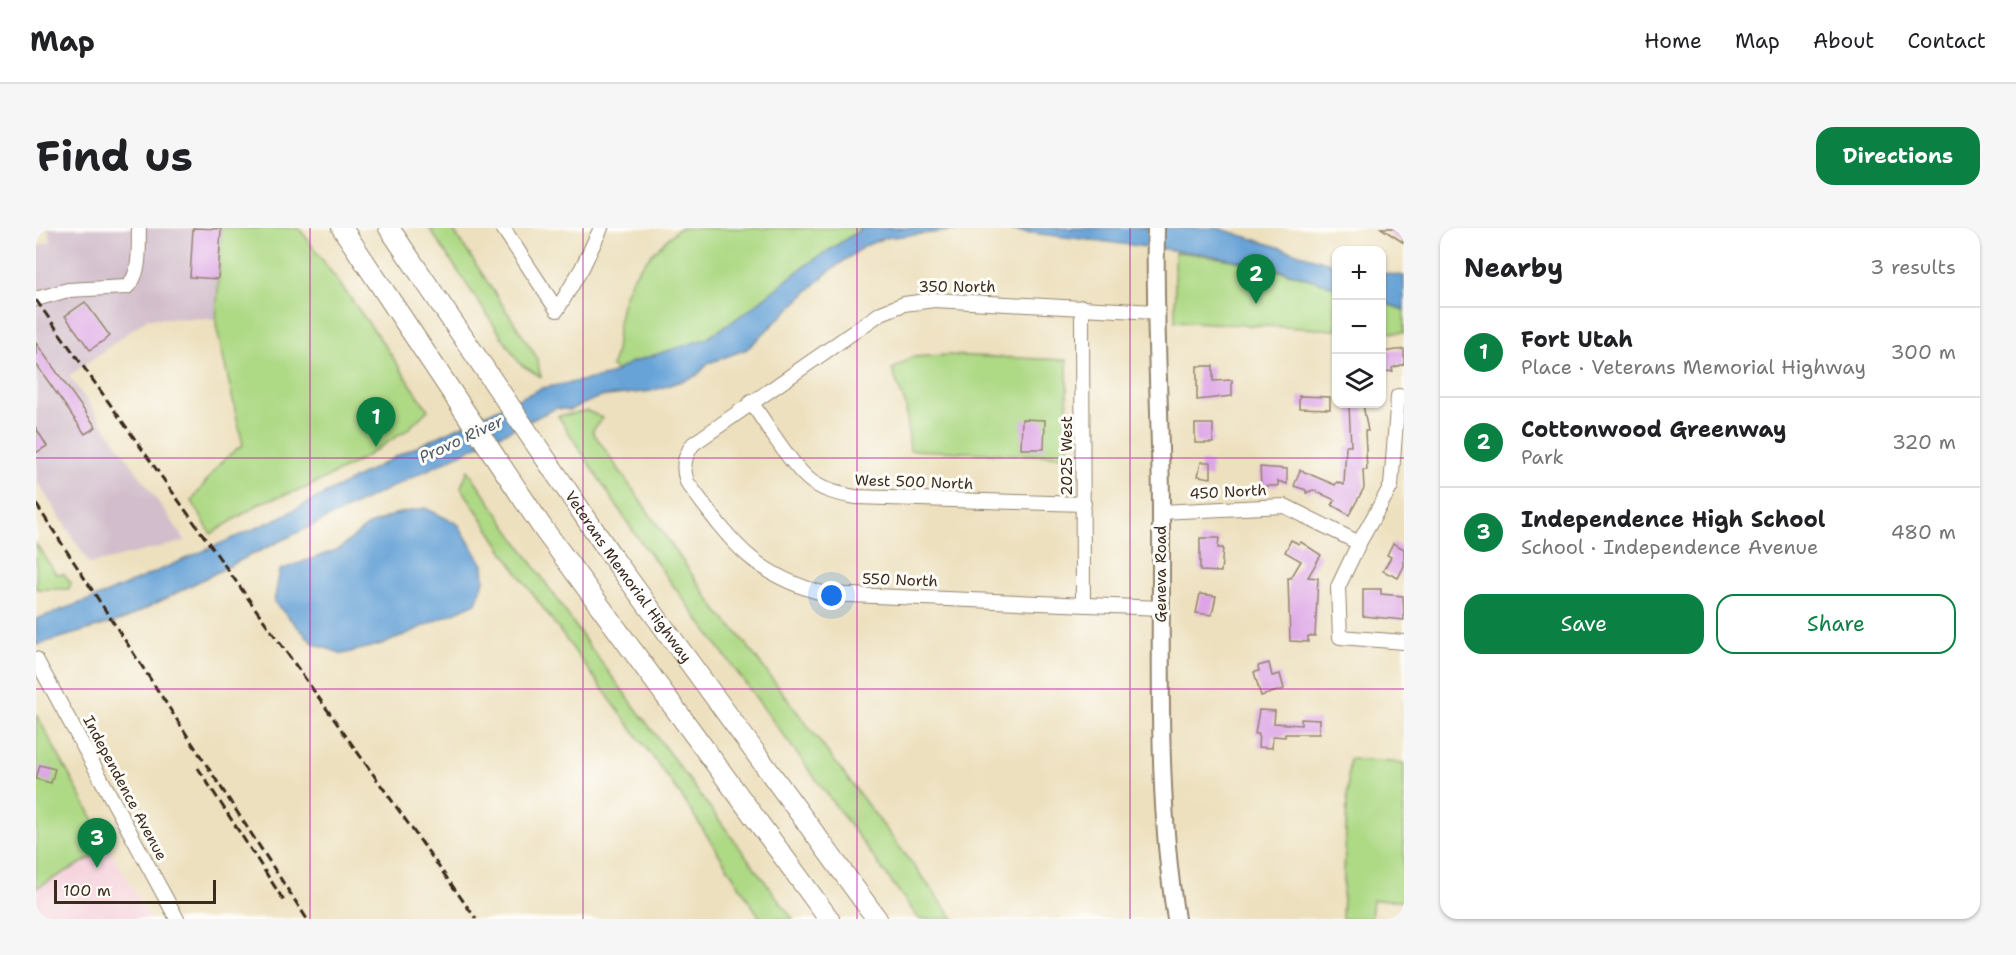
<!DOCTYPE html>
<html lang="en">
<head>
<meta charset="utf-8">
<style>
  :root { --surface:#fff; --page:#f6f6f6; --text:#202124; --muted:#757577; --line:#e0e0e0; --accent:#0b8043 }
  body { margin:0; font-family:"Shantell Sans",sans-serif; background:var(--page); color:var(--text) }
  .controls { position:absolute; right:18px; top:18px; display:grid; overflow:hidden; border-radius:12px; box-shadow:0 2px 4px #0004 }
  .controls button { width:54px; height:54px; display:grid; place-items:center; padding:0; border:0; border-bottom:2px solid var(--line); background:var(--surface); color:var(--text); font:30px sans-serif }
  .scale { position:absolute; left:18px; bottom:15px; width:162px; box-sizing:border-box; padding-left:6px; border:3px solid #3b2a1e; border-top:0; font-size:16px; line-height:21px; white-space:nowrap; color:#3b2a1e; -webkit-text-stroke:4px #fdfcf7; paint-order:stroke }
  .you { position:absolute; left:796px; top:368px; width:21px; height:21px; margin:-15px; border:4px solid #fff; border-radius:50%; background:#1a73e8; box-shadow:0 0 0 9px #1a73e833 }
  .badge { display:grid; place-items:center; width:39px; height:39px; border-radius:50%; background:var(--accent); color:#fff; font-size:20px; font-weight:700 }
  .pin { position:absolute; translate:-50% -50px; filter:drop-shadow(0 2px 3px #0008) }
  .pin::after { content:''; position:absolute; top:32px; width:21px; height:18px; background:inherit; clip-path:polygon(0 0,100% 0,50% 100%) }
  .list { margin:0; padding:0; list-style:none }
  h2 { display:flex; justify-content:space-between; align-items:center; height:78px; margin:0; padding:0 24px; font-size:26px }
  h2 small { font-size:20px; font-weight:400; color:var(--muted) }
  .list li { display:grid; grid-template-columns:39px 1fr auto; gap:18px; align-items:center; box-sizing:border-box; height:90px; padding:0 24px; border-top:2px solid var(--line) }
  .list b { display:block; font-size:22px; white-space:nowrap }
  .list p { margin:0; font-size:20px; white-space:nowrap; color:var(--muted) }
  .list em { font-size:20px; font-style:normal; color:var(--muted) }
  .actions { display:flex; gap:12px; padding:18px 24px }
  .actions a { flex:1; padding:14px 0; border:2px solid var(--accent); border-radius:18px; text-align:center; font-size:21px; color:var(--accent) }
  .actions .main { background:var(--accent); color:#fff }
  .icon { flex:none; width:33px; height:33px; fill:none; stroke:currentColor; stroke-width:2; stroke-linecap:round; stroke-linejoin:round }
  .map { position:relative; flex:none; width:1368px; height:691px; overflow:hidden; border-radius:18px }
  header { display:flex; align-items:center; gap:36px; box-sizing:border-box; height:84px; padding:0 30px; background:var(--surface); border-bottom:2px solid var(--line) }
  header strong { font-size:28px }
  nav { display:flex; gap:33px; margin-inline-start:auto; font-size:21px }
  .intro { display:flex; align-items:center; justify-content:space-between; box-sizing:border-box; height:144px; padding:0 36px }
  h1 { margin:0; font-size:42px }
  .button { padding:15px 27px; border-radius:18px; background:var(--accent); color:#fff; font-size:21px; font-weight:700 }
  main { display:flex; gap:36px; padding:0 36px }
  aside { flex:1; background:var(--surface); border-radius:18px; box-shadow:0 2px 4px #0004 }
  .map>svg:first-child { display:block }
  .built { fill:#f5cfda }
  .industrial { fill:#d1bdcb }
  .green { fill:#aed985; stroke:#748252; stroke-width:1.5 }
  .water { fill:#67a3d7; stroke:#51667a; stroke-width:1.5 }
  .building { fill:#dda5e6 }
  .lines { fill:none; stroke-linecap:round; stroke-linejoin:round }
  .minor-casing { stroke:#94856e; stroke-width:16 }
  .major-casing { stroke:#94856e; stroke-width:20 }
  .highway-casing { stroke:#94856e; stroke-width:22 }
  .minor { stroke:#fff; stroke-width:14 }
  .major { stroke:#fff; stroke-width:16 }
  .highway { stroke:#fff; stroke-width:20 }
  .rail { stroke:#3b2a1e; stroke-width:3; stroke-dasharray:9 4.5; stroke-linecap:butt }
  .grid { fill:none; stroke:#b5179e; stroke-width:1.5; stroke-opacity:0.55 }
  .labels { text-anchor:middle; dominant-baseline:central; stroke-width:6; stroke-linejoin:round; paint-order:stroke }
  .street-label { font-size:15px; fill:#3b2a1e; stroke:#fdfcf7 }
  .water-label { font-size:16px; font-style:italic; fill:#4d5a68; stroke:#fdfcf7 }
</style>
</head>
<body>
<header>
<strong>Map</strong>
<nav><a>Home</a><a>Map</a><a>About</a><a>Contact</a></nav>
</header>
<div class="intro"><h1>Find us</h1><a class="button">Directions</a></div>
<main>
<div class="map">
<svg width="1368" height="691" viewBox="0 0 1368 691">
  <rect width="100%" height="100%" fill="#fdfcf7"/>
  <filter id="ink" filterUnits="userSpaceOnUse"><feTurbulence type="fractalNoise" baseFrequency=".0167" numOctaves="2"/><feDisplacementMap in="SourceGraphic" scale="12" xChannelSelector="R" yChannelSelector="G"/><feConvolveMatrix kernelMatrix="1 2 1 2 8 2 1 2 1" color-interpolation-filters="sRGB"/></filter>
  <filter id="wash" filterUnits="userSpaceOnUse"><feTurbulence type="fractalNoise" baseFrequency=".008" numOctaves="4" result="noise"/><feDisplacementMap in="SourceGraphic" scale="24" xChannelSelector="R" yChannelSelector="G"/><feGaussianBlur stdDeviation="1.35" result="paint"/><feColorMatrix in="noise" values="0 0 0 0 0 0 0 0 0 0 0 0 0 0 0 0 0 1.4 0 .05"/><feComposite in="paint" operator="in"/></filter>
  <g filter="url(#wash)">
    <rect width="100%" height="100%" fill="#ede0be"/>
    <polygon class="built" points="73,620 114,691 0,691 0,660"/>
    <polygon class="industrial" points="12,0 184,0 179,91 112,90 33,148 150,313 54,336 0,252 0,18 15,14"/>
    <g class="green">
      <path d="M 185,0 L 263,0 L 345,112 L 392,182 L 371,202 L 321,234 L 270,260 L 226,274 L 175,306 L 156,273 C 171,252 185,230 207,217 L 180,97 Z"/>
      <polygon points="393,0 416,0 500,128 505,149 484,136"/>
      <path d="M 643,0 L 827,0 L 767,39 L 713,82 L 670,111 L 597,134 L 580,143 L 575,138 C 583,123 580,109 583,92 C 589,46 612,30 643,0 Z"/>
      <path d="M 1139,24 C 1194,29 1247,43 1300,59 L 1300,102 L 1139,93 Z"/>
      <polygon points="1346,74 1368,82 1368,105 1346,104"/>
      <polygon points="912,127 1031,132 1032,228 874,222 870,178 856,142 876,129"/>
      <polygon points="551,183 567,190 556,203 682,384 703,407 918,691 883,691 597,303 522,188"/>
      <polygon points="432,242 551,415 757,691 726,691 723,688 646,569 485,350 425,259"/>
      <polygon points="0,316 20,346 28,346 35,355 33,361 0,361"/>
      <polygon points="0,486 73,620 0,660"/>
      <polygon points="1313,531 1368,535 1368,672 1337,672 1335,691 1306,691"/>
    </g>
    <g class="water">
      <polygon points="827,0 943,0 848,10 829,18 791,45 711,121 673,135 660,148 616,163 563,169 534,182 520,180 209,330 89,391 0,417 0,391 69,366 245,289 365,226 506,160 571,148 596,134 670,111 713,82 767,39"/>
      <polygon points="955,0 1182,0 1300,37 1300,59 1241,41 1169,26"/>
      <polygon points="1346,45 1368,48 1368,82 1346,74"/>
      <polygon points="389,280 422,296 447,337 448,353 440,375 350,415 307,426 278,416 238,374 244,342 303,321 331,298 359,286"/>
    </g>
    <g id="blocks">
      <g class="building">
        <polygon points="157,0 185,1 182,51 154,49"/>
        <polygon points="1345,0 1368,0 1368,15"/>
        <polygon points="49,74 74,108 54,122 29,88"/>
        <polygon points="0,115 60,199 49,206 0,136"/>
        <polygon points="1368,121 1368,136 1356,140 1357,143 1346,144 1346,124"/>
        <polygon points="1161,138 1177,138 1177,153 1196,152 1196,168 1161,172"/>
        <polygon points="1263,168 1294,169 1294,181 1263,180"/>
        <polygon points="1327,177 1332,203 1329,203 1331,242 1327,242 1328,260 1313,287 1296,277 1299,272 1277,262 1270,265 1270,262 1258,258 1264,242 1299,257 1301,254 1308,257 1310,218 1315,218 1313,178"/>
        <polygon points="986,191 1009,192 1008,221 985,221"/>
        <rect x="1159" y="196" width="18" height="19"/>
        <polygon points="0,200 11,218 0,225"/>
        <polygon points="1165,234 1175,234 1175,250 1162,248"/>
        <polygon points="1224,239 1251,241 1251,256 1242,253 1242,258 1225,258"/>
        <polygon points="1164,310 1183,310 1182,320 1187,320 1185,344 1164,343"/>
        <polygon points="1255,312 1263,316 1265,314 1285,327 1272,349 1282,350 1279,408 1272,408 1272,414 1254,413 1252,350 1255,350 1265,333 1249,324"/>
        <polygon points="1357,315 1368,321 1368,338 1362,350 1347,343 1355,329 1351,327"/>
        <polygon points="1327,361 1345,361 1345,366 1367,368 1368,392 1327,388"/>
        <polygon points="1164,366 1180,368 1176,387 1160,385"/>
        <polygon points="1233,435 1236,448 1244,446 1248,461 1225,468 1218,444 1223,443 1222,438"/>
        <polygon points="1223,482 1239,483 1238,495 1265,497 1265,491 1283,492 1283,506 1249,506 1249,509 1237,508 1236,520 1222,519 1223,506 1219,506"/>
        <polygon points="4,537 19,541 15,555 0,551"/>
      </g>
    </g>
  </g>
  <g filter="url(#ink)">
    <use href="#blocks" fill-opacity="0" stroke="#94856e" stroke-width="1.5"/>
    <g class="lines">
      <defs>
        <g id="minor">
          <polyline points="467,0 521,82 546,40 565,0"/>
          <path d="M 0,71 L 32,62 L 91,59 C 106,45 102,19 103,0"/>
          <polyline points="1046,79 1047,376"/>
          <path d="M 1119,84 L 898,72 L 868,76 L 845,85 L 657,216 C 648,229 646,239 651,254 C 695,313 716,347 790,366 L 1125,380"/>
          <polyline points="1368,169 1362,168 1355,258 1323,315 1302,359 1304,409 1368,414"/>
          <path d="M 715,174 C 730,195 758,243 779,256 C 792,264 805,266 819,269 L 1048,276"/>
          <polyline points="1125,284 1249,278 1323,315"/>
          <polyline points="0,431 141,691"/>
        </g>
        <path id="major" d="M 1120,0 C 1118,96 1125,191 1125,287 C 1126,418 1119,562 1140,691"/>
        <g id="highway">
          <polyline points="306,0 506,299 793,691"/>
          <path id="s1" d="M 353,0 L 577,330 L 841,691"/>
        </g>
      </defs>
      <use href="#minor" class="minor-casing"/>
      <use href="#major" class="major-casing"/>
      <use href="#highway" class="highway-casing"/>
      <use href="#minor" class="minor"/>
      <use href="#major" class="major"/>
      <use href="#highway" class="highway"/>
      <g class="rail">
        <polyline points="0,72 440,691"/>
        <polyline points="0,276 271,691"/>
        <polyline points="162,540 250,676"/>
      </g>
    </g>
  </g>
  <path class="grid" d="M 274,0 L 274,691M 547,0 L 547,691M 821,0 L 821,691M 1094,0 L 1094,691M 0,230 L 1368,230M 0,461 L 1368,461"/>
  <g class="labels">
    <g class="street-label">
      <text x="921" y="59">350 North</text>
      <text transform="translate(1031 228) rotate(-90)">2025 West</text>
      <text transform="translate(878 254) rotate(2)">West 500 North</text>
      <text transform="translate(1192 264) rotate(-3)">450 North</text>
      <text transform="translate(1125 346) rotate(-90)">Geneva Road</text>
      <text stroke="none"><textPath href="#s1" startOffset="423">Veterans Memorial Highway</textPath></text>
      <text transform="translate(864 352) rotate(2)">550 North</text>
      <text transform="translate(89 560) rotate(62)">Independence Avenue</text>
    </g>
    <g class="water-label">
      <text transform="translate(425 211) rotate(-25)">Provo River</text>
    </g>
  </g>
</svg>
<div class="controls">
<button>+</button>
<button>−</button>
<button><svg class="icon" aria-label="layers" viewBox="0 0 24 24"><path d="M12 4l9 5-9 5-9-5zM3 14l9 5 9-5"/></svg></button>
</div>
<div class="scale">100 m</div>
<div class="you"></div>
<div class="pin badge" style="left:340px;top:219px">1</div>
<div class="pin badge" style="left:1220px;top:76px">2</div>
<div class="pin badge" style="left:61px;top:640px">3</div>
</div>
<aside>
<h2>Nearby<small>3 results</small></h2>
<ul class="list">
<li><span class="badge">1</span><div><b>Fort Utah</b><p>Place · Veterans Memorial Highway</p></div><em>300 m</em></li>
<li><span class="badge">2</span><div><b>Cottonwood Greenway</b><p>Park</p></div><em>320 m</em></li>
<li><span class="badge">3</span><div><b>Independence High School</b><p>School · Independence Avenue</p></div><em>480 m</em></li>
</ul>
<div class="actions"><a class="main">Save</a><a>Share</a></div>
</aside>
</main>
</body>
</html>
